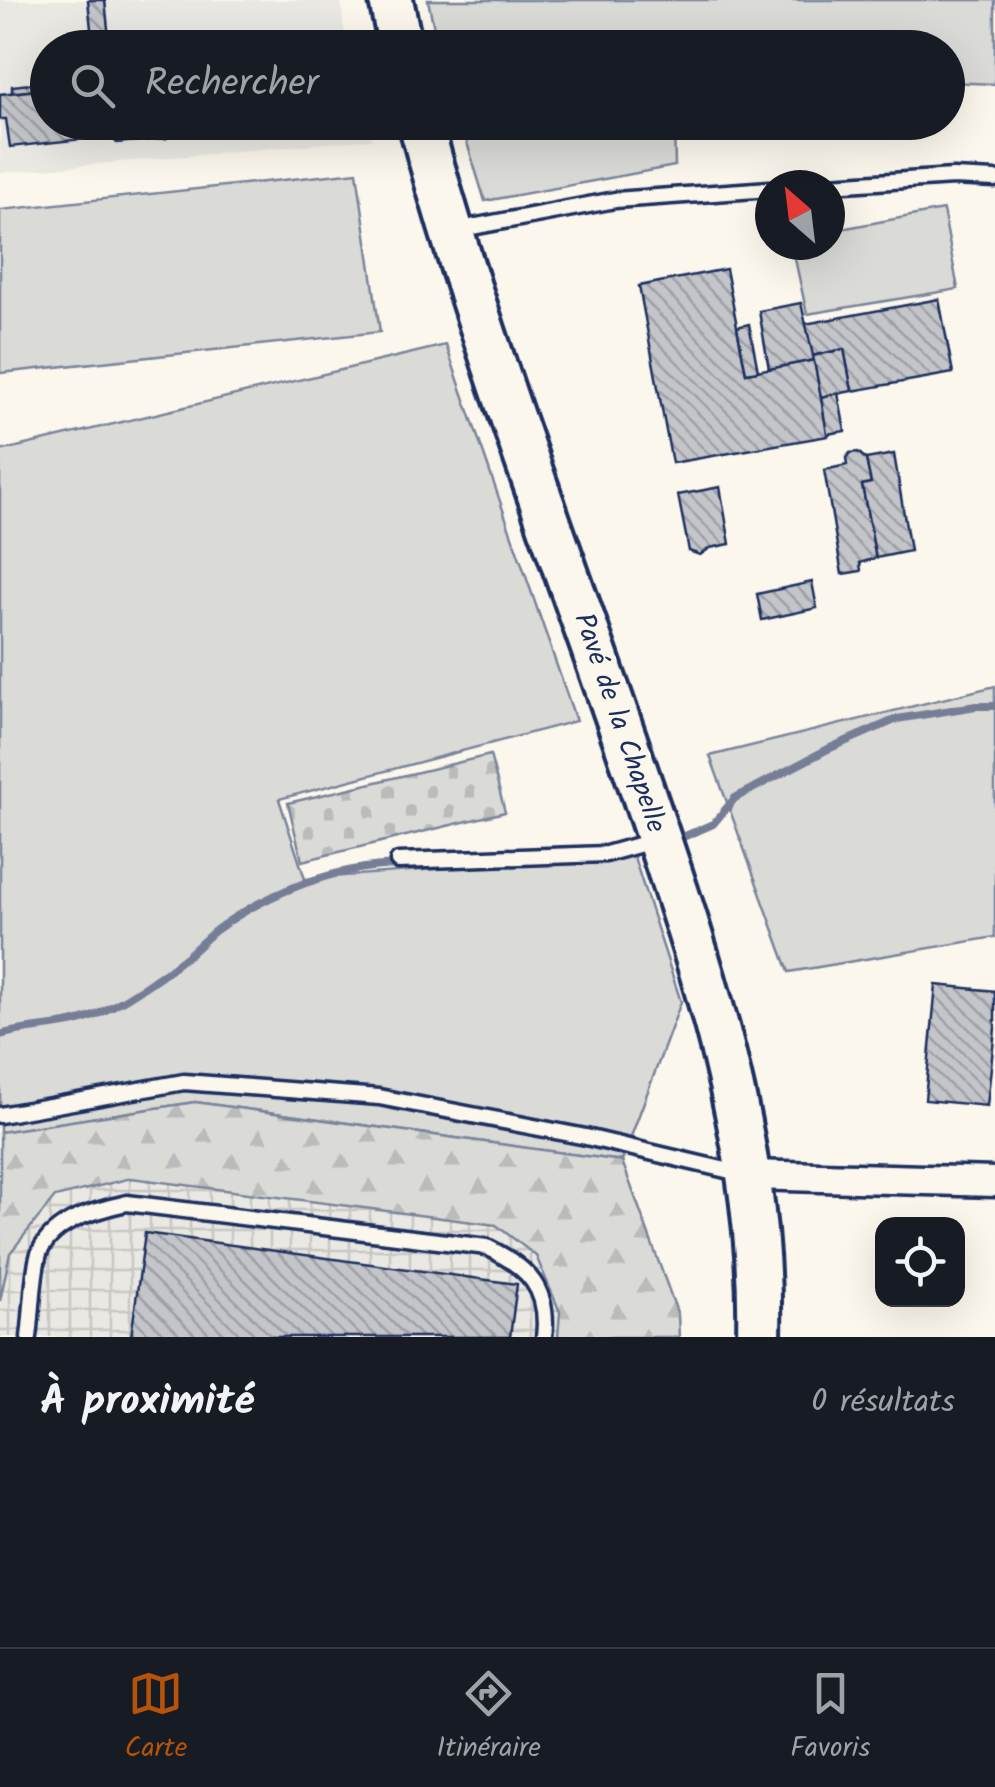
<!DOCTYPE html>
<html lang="fr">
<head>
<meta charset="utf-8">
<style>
  :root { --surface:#171b24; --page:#20242c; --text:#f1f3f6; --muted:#9ea1a6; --line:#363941; --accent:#b45309 }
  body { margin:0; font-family:Kalam,sans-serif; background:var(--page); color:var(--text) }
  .controls { position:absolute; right:30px; bottom:30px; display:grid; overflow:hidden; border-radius:20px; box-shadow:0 10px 40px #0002 }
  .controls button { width:90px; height:90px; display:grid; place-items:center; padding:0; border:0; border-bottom:2px solid var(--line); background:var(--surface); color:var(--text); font:50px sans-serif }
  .compass { position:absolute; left:755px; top:170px; width:90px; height:90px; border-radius:50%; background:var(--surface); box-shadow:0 10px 40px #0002; rotate:332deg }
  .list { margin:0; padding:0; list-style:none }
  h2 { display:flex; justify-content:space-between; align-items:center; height:130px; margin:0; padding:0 40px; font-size:42px }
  h2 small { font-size:32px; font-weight:400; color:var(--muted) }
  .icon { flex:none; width:55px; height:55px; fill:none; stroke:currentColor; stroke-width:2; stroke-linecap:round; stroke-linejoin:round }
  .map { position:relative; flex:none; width:995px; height:1337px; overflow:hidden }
  .search { position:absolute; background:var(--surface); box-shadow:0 10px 40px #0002; left:30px; right:30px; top:30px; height:110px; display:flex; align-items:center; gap:25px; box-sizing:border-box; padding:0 35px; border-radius:55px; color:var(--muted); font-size:38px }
  .sheet { height:310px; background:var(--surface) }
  nav { display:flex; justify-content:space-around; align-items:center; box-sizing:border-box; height:140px; border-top:2px solid var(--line); background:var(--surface); font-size:28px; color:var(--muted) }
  nav a { display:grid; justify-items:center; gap:5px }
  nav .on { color:var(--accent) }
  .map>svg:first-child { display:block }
  .built { fill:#eae8e2 }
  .industrial { fill:url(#industrial-grid) }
  .green { fill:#dadad7; stroke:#7a849a; stroke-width:2.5 }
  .forest { fill:url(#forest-firs); stroke:#7a849a; stroke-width:2.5 }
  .cemetery { fill:url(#cemetery-stones); stroke:#7a849a; stroke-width:2.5 }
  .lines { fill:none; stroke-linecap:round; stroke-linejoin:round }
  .stream { stroke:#747e96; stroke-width:8 }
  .building { fill:url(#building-back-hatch); stroke:#1b2f5e; stroke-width:2.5 }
  .service-casing { stroke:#1b2f5e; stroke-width:21 }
  .minor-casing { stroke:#1b2f5e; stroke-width:35 }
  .primary-casing { stroke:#1b2f5e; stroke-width:50 }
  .service { stroke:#fbf7ec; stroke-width:14 }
  .minor { stroke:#fbf7ec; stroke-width:28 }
  .primary { stroke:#fbf7ec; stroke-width:42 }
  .labels { text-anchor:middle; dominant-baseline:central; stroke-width:10; stroke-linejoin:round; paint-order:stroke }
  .street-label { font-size:28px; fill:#1b2f5e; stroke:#fbf7ec }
</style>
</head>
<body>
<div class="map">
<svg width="995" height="1337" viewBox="0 0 995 1337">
  <defs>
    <pattern id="industrial-grid" width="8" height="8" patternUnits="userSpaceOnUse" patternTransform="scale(2.5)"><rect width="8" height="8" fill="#eae8e2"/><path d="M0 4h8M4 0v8" fill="none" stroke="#c8c7c4"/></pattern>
    <pattern id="forest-firs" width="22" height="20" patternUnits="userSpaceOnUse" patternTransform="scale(2.5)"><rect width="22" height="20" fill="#dadad7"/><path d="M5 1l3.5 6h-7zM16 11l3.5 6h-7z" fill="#babbbb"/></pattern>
    <pattern id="cemetery-stones" width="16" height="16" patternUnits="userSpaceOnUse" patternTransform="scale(2.5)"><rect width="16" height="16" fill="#dadad7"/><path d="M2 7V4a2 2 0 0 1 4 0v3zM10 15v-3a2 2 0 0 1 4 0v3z" fill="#babbbb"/></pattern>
    <pattern id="building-back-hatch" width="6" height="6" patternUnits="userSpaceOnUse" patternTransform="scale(2.5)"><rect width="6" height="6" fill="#c3c5c9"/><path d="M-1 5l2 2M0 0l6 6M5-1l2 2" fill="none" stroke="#9ea0a6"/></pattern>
  </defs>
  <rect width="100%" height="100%" fill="#fbf7ec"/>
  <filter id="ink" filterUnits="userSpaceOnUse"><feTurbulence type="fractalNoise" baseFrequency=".01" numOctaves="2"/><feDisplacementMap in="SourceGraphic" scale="20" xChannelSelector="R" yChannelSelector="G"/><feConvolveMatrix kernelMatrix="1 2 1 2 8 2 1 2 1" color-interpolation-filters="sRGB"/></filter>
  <g filter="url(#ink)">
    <polygon class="built" points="0,0 341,0 346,47 48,48 48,122 367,123 372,139 0,173"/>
    <polygon class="industrial" points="0,1132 622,1161 674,1337 0,1337"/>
    <g class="green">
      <polygon points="428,0 995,0 995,84 948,82 948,48 438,47"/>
      <polygon points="461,123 674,123 675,166 485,201"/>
      <polygon points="357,172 380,332 0,373 0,210"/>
      <polygon points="943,210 958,289 807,314 792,245 830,245 830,231"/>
      <polygon points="446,345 576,721 279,799 305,879 633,854 681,1002 622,1161 195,1102 0,1132 0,451"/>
      <polygon points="995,686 995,937 789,972 710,756"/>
    </g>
    <polygon class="forest" points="195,1102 622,1161 678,1315 679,1337 558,1337 560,1312 536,1256 496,1225 131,1178 55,1197 10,1253 0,1301 0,1132"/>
    <polygon class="cemetery" points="490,755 505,812 302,861 288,803"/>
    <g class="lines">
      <g class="stream">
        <polyline points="683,837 713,824 735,798 828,749 897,719 976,706 995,706"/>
        <path d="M 0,1035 C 34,1025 73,1029 104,1011 C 132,996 162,976 187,956 C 197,948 206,938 216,930 C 269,892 335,866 401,865"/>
      </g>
    </g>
    <g class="building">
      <polygon points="88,0 105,0 110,48 93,48"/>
      <polygon points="48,82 48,89 12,93 12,86"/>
      <polygon points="48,89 48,122 234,122 174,129 167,138 117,143 110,136 10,147 6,119 0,119 0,94"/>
      <polygon points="726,269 746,373 814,360 828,436 672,463 639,286"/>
      <polygon points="939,299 953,373 852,391 844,349 811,356 805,324"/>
      <polygon points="801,303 814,360 769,369 759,311"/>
      <polygon points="749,324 758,371 746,373 737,327"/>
      <polygon points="844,349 852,391 821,397 813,356"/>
      <polygon points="838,393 845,431 827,434 821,397"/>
      <polygon points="858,452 866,459 871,483 862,485 876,558 860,563 861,571 842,574 824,470 847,465 846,458 850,453"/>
      <polygon points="894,454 910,551 876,558 862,485 871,483 866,459"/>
      <polygon points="720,487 730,544 710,548 700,555 689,551 678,495"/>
      <polygon points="812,582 817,608 762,620 757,594"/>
      <polygon points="936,985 995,991 995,1028 987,1106 925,1100"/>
      <polygon points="145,1233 517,1284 510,1337 131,1337"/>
    </g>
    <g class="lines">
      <defs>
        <g id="service">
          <polyline points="830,185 953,177 995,179"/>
          <polyline points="456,230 615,200 770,189"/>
          <polyline points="398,861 606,854 656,840"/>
          <polyline points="0,1115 184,1082 379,1097 586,1137 743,1174"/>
          <path d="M 29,1337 C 32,1317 33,1267 40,1251 C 55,1220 96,1210 127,1203 L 487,1247 C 527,1267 550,1288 544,1337"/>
        </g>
        <polyline id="minor" points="748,1175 995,1182"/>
        <g id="primary">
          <polyline points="391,0 401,48"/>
          <path d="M 420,122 C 479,339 560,550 633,763 C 696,948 764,1138 759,1337"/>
        </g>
      </defs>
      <use href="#service" class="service-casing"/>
      <use href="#minor" class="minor-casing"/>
      <use href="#primary" class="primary-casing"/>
      <use href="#service" class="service"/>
      <use href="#minor" class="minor"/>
      <use href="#primary" class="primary"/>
    </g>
  </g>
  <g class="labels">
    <g class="street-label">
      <text transform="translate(619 723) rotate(71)">Pavé de la Chapelle</text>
    </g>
  </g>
</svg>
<div class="controls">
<button><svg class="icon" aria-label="locate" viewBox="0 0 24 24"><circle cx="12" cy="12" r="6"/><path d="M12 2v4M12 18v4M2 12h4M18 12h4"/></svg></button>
</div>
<svg class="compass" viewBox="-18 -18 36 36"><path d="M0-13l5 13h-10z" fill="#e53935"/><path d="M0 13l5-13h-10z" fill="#9ea1a6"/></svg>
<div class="search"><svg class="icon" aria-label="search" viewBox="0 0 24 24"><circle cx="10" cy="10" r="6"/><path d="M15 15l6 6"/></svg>Rechercher</div>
</div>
<section class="sheet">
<h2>À proximité<small>0 résultats</small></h2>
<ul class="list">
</ul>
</section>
<nav>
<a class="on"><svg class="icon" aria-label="map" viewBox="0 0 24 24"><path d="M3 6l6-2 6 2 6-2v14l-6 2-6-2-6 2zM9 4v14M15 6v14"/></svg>Carte</a>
<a><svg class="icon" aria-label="directions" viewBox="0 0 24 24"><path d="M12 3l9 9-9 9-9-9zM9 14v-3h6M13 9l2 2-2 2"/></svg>Itinéraire</a>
<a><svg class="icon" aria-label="saved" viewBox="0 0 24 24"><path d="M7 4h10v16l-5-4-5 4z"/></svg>Favoris</a>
</nav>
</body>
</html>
